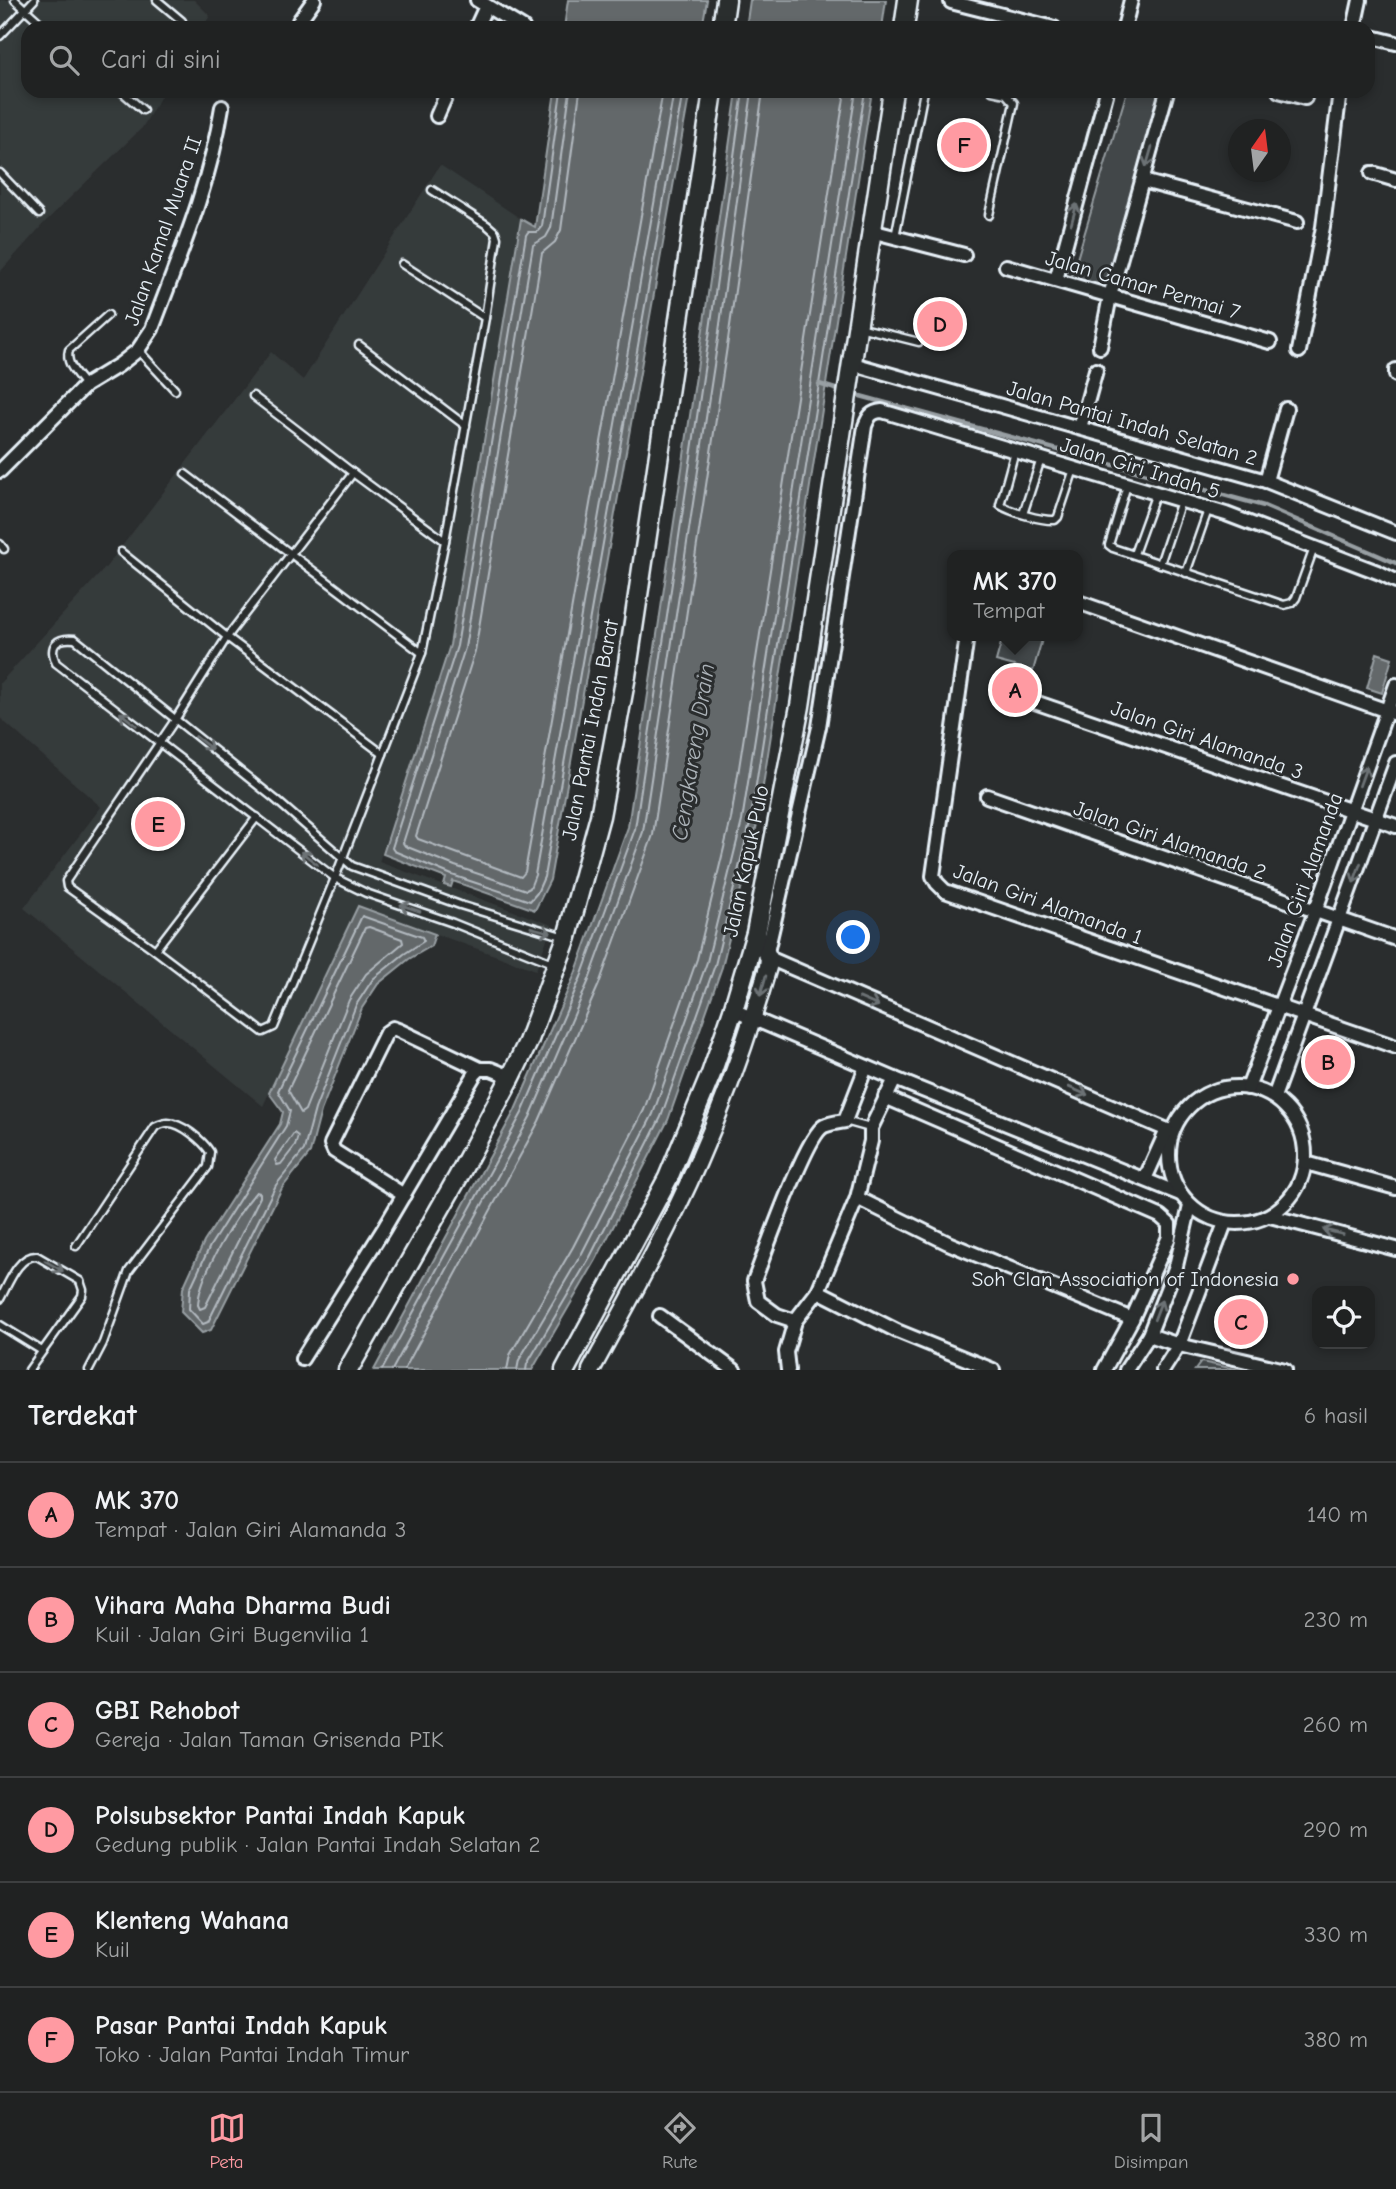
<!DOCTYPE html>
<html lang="id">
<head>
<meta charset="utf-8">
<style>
  :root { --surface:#202222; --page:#2d2f2f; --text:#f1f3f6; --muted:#a2a4a5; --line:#3d3f40; --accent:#ff9aa2 }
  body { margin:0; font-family:"Comic Neue",sans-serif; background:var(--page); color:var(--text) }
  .controls { position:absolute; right:21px; bottom:21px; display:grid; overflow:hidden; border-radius:14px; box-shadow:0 4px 10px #0003 }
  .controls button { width:63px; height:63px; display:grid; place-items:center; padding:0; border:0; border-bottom:2px solid var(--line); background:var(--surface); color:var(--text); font:35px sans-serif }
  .compass { position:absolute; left:1228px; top:119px; width:63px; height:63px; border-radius:50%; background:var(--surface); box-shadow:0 4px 10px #0003; rotate:14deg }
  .you { position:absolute; left:854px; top:938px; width:24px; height:24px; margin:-18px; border:5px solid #fff; border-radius:50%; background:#1a73e8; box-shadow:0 0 0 10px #1a73e833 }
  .badge { display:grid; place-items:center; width:46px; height:46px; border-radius:50%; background:var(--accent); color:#111; font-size:23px; font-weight:700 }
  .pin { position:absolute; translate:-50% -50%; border:4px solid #fff; box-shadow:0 2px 7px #0006 }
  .popup { position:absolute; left:947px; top:550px; width:136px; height:91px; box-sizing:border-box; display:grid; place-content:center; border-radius:14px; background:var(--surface); filter:drop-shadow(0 2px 5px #0005); font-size:23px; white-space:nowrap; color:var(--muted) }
  .popup b { font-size:26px; color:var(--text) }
  .popup::after { content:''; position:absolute; left:50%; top:100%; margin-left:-14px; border:14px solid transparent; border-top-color:var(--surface) }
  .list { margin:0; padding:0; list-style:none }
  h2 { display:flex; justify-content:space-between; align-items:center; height:91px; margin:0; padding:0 28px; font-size:30px }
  h2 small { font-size:23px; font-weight:400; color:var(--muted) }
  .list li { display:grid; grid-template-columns:46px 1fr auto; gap:21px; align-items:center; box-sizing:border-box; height:105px; padding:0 28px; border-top:2px solid var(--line) }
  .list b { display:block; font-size:26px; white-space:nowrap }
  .list p { margin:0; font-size:23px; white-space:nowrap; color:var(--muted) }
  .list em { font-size:23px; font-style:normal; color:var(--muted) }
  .icon { flex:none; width:38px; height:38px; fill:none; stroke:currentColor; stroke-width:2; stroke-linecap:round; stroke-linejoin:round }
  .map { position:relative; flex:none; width:1396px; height:1370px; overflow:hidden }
  .search { position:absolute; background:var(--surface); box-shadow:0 4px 10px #0003; left:21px; right:21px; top:21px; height:77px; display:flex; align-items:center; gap:18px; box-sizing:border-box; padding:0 24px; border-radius:21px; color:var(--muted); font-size:26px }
  .sheet { height:721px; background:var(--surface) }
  nav { display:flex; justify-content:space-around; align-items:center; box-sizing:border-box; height:98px; border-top:2px solid var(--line); background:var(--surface); font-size:19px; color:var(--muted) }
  nav a { display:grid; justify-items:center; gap:4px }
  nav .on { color:var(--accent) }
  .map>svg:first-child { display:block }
  .built { fill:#363a3b }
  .green { fill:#424648; stroke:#959ca0; stroke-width:2 }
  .water { fill:#63686b; stroke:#989fa3; stroke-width:2 }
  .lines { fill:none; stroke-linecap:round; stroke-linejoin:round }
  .shore { stroke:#b3bac0; stroke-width:2 }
  .stream { stroke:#989fa3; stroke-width:4.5 }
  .service-casing { stroke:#e8f1f8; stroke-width:11 }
  .minor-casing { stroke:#e8f1f8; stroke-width:18 }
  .tertiary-casing { stroke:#e8f1f8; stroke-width:21 }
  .secondary-casing { stroke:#e8f1f8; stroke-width:23 }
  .service { stroke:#2a2d2e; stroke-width:6 }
  .minor { stroke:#2a2d2e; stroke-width:12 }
  .tertiary { stroke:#2a2d2e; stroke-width:16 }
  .secondary { stroke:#2a2d2e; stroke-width:18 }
  .oneway { stroke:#6c7275 }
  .poi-dot { fill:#ff9aa2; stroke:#2a2d2e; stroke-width:2.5 }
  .labels { text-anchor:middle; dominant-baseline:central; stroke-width:6; stroke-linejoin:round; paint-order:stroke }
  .street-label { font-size:21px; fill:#e8f1f8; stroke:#2a2d2e }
  .poi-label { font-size:21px; fill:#e8f1f8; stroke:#2a2d2e; text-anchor:end }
  .water-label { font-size:23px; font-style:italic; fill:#acb3b9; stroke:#2a2d2e }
</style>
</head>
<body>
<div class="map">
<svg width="1396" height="1370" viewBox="0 0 1396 1370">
  <rect width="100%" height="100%" fill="#2a2d2e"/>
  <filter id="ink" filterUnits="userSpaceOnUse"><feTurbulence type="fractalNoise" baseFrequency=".0143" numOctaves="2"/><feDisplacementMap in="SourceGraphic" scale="14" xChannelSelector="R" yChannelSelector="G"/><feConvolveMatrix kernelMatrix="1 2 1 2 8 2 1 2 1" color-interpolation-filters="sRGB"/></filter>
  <g filter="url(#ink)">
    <g class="built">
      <polygon points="0,0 194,0 210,16 202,28 28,28 28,91 164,91 142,128 45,222 0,272"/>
      <polygon points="440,165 521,219 450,645 379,862 552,925 536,970 358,906 263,1106 24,908 101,807 0,718 0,683 106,567 271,352 303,380"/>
    </g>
    <g class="green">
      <polygon points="1127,91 1175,91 1115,292 1071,279"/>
      <polygon points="1003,636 1043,636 1033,671 996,661"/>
      <polygon points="1201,1362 1240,1370 1195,1370"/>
    </g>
    <g class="water">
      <polygon points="568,0 707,0 702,28 564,28"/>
      <polygon points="750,0 886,0 882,28 746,28"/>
      <polygon points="555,91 690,91 550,880 535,910 453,881 451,887 444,885 446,878 383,854 450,645 521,219 535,227"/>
      <polygon points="737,91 872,91 757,824 722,967 668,1120 596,1260 532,1370 374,1370 515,1110 575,974 628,827 702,336"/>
      <polygon points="1377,653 1392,658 1382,693 1367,688"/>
      <polygon points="358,906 435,934 431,946 409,959 378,984 362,1008 321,1111 310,1153 282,1188 211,1330 202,1333 181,1312 183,1288 204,1242 280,1124 283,1112 269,1093"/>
    </g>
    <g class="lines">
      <g class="shore">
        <polyline points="561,91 542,226 537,232 528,232 526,235 457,646 392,848 394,851 452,875 530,901 537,893 544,877 683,91"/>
        <polyline points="570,91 551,228 546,237 533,245 465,648 403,843 405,846 455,866 526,890 530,888 535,875 674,91"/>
        <polyline points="580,91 561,230 555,242 542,253 475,651 416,836 418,839 521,877 525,872 663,91"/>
        <polygon points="362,916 422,937 424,941 404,954 373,979 356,1005 315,1109 304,1150 276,1185 208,1322 203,1324 189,1309 190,1289 210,1246 286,1126 290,1111 278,1091"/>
        <polygon points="369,927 402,939 403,943 366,974 349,1000 305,1110 301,1113 288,1090 365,928"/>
        <polygon points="294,1133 298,1136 295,1146 281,1164 277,1165 275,1160"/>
        <path d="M 256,1192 L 260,1193 L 260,1197 L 205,1307 L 200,1309 L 198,1305 C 199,1275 236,1215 256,1192 Z"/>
        <polyline points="382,1370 522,1113 581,977 635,829 709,337 743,91"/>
        <polyline points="392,1370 530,1117 589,980 643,832 718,339 752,91"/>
        <polyline points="404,1370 539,1121 599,984 653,835 728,340 763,91"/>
        <polyline points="507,1370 510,1355 573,1247 644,1110 697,959 731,819 845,91"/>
        <polyline points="517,1370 519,1360 582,1253 653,1114 707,962 742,821 856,91"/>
        <polyline points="526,1370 527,1364 590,1257 661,1117 715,965 750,823 865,91"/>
      </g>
      <g class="stream">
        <polyline points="819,384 845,392"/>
        <polyline points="853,394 1264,506 1396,563"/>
      </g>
      <defs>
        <g id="service">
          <polyline points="15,0 46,28"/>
          <polyline points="157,0 182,21"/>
          <polyline points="0,36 34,0"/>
          <polyline points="121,91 143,110"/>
          <polyline points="0,173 39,214"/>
          <polyline points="432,190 487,225 495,232 497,238 485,318"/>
          <polyline points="989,215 1014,103 1006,94 992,91"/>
          <polyline points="895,237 924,91"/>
          <polyline points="859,327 919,342"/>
          <polyline points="359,345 466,426"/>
          <polyline points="138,350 175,390"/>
          <path d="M 85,385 C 77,374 65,364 69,350 L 108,315"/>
          <polyline points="253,396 353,473 445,541"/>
          <path d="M 1015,451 L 1000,505 C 1011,512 1042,521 1055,520 L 1058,517 L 1074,469"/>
          <polyline points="353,473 227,637 175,720 66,881 67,887 155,950 263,1032 274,1027 335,878 422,653 445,541 485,318 402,264"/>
          <polyline points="185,474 422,653"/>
          <polyline points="1127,485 1109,545 1113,548 1284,605 1292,603 1296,598 1314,548"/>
          <polyline points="1023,514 1041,459"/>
          <polyline points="0,544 4,549"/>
          <polyline points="121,552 227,637 383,754"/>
          <polyline points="1134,554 1156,493"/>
          <polyline points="1160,564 1181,501"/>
          <polyline points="1186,573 1208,510"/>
          <polyline points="155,950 257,817"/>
          <path d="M 555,964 L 453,923 L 366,893 L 335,878 L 56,663 C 48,645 57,637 75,639 L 275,799 L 352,866 L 460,905 L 565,937"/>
          <polyline points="845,1121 870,1128"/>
          <path d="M 76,1246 L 155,1127 C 159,1125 163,1123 167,1123 C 181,1122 203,1141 210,1152 L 208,1167 L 129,1271 L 103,1343 L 89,1370"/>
          <path d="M 0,1299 C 8,1285 18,1255 37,1256 L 80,1281 L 83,1290 L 82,1296 L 29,1370"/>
          <polyline points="0,1325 42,1351"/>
        </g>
        <g id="minor">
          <polyline points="477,0 523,28"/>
          <polyline points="951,2 1054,28"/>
          <polyline points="299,21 314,0"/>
          <polyline points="476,28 486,6"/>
          <polyline points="1124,28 1131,0"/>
          <polyline points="1354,28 1360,0"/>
          <polyline points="1368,36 1396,43"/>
          <polyline points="1279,91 1305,98"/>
          <polyline points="437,116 448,91"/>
          <polyline points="1372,173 1396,180"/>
          <polyline points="1143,181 1297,222"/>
          <polyline points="871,231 964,255"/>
          <polyline points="1006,266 1270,342"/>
          <polyline points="1056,280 1107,91"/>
          <polyline points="1100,347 1110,296 1167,91"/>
          <polyline points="1299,351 1323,227 1340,91"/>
          <polyline points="853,364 1266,481 1396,533"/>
          <polyline points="1396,370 1396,375"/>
          <polyline points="1080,428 1096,370"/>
          <path d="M 0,471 L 86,385 L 119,365 L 138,350 L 152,329 C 179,257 210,184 222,107"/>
          <polyline points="1266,481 1286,409"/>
          <polyline points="1078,602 1396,714"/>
          <polyline points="967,636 933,876 937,883 945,891 1396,1047"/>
          <polyline points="1026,699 1396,826"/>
          <polyline points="987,796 1396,939"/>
          <path d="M 767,952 L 819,727 L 865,426 C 869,416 871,412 882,411 L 1226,514 L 1380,573 L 1396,581"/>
          <polyline points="769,958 1172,1132"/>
          <polyline points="733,1010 895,1079 1180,1194"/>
          <circle cx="1237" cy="1155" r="68"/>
          <polyline points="1248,1088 1315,912 1396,685"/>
          <polyline points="885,1097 1160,1216 1169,1224 1169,1237 1132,1319 1104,1370"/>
          <polyline points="1274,1097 1396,763"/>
          <polyline points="1306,1163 1396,1188"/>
          <polyline points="1145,1179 1167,1130"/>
          <polyline points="404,1195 334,1151 331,1144 386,1033 393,1028 398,1030 480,1069"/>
          <polyline points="857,1198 948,1243 1132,1319"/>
          <polyline points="1270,1216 1396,1249"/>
          <polyline points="818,1291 897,1331 993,1370"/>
          <polyline points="660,1316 734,1370"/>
          <path d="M 795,1321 L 777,1315 L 758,1301 L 754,1281 C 764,1256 806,1135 824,1126 C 830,1123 839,1122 845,1121 L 866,1067"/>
          <polyline points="1149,1335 1179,1345 1285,1370"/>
          <polyline points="302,1359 383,1230 475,1074 480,1069 491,1069 511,1077"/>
          <polyline points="788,1370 786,1352 795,1321 818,1291 857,1198 871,1141 871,1128 895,1079"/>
          <polyline points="1126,1370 1149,1335 1176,1266 1190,1206"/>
          <polyline points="1163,1370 1179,1345 1225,1223"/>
        </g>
        <path id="tertiary" d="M 591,1370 C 628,1302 667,1233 698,1162 C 726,1099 749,1033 768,967 L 769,958 L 756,933"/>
        <g id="secondary">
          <polyline points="722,28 726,0"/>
          <polyline points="904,28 908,0"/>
          <polyline points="348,1370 458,1177 511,1077 528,1042 567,937 600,816 626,676 713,91"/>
          <polyline points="565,1370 668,1178 711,1074 733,1010 756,933 800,706 893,91"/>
        </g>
      </defs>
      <use href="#service" class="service-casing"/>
      <use href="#minor" class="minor-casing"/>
      <use href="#tertiary" class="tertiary-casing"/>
      <use href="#secondary" class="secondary-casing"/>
      <use href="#service" class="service"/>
      <use href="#minor" class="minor"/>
      <use href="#tertiary" class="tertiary"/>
      <use href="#secondary" class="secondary"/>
    </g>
    <defs><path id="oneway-shaft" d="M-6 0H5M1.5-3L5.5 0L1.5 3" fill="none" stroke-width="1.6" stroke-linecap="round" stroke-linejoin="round" transform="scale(1.75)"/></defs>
    <g class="oneway">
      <use href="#oneway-shaft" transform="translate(1149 157) rotate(106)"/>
      <use href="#oneway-shaft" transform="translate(1074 214) rotate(-75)"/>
      <use href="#oneway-shaft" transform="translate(128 719) rotate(-142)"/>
      <use href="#oneway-shaft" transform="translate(204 743) rotate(38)"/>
      <use href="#oneway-shaft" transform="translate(1363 776) rotate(-70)"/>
      <use href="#oneway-shaft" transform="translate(309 858) rotate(-142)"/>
      <use href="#oneway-shaft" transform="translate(1357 873) rotate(110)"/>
      <use href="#oneway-shaft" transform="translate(410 908) rotate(-161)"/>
      <use href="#oneway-shaft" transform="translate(541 930) rotate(15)"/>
      <use href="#oneway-shaft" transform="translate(763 986) rotate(106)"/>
      <use href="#oneway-shaft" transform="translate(869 1002) rotate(23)"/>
      <use href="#oneway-shaft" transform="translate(1078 1091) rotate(23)"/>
      <use href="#oneway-shaft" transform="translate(1333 1232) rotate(-166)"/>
      <use href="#oneway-shaft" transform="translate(54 1266) rotate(30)"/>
      <use href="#oneway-shaft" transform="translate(1158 1310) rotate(-69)"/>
    </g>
  </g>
  <circle class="poi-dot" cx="1293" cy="1279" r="7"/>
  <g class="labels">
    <g class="street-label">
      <text transform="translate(163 231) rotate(-71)">Jalan Kamal Muara II</text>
      <text transform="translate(1143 285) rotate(16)">Jalan Camar Permai 7</text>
      <text transform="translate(1132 423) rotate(16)">Jalan Pantai Indah Selatan 2</text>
      <text transform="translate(1140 468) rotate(17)">Jalan Giri Indah 5</text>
      <text transform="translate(590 730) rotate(-79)">Jalan Pantai Indah Barat</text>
      <text transform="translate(1207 740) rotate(19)">Jalan Giri Alamanda 3</text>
      <text transform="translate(1170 840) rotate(19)">Jalan Giri Alamanda 2</text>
      <text transform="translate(746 861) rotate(-78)">Jalan Kapuk Pulo</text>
      <text transform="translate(1305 880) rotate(-70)">Jalan Giri Alamanda</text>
      <text transform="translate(1048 904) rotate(20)">Jalan Giri Alamanda 1</text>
    </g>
    <g class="poi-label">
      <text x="1279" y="1279">Soh Clan Association of Indonesia</text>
    </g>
    <g class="water-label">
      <text transform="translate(693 752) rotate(-81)">Cengkareng Drain</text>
    </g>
  </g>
</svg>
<div class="controls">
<button><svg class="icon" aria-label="locate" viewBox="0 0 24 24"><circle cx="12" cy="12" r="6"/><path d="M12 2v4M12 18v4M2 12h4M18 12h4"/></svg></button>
</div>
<svg class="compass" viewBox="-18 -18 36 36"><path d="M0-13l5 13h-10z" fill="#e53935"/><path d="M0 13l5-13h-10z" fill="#a2a4a5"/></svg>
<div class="you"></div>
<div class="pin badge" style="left:1015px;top:690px">A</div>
<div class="popup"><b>MK 370</b>Tempat</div>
<div class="pin badge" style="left:1328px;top:1062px">B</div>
<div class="pin badge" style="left:1241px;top:1322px">C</div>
<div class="pin badge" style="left:940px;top:324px">D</div>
<div class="pin badge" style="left:158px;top:824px">E</div>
<div class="pin badge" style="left:964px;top:145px">F</div>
<div class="search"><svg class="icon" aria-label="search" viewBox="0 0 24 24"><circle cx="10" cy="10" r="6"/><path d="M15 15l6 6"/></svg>Cari di sini</div>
</div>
<section class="sheet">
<h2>Terdekat<small>6 hasil</small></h2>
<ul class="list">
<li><span class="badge">A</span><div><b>MK 370</b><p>Tempat · Jalan Giri Alamanda 3</p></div><em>140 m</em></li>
<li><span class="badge">B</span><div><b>Vihara Maha Dharma Budi</b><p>Kuil · Jalan Giri Bugenvilia 1</p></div><em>230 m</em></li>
<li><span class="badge">C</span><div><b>GBI Rehobot</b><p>Gereja · Jalan Taman Grisenda PIK</p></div><em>260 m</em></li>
<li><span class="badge">D</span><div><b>Polsubsektor Pantai Indah Kapuk</b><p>Gedung publik · Jalan Pantai Indah Selatan 2</p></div><em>290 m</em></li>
<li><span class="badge">E</span><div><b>Klenteng Wahana</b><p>Kuil</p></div><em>330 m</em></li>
<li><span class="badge">F</span><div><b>Pasar Pantai Indah Kapuk</b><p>Toko · Jalan Pantai Indah Timur</p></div><em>380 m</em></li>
</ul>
</section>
<nav>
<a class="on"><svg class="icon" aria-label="map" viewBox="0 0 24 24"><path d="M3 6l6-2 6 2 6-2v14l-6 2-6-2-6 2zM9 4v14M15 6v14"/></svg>Peta</a>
<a><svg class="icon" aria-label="directions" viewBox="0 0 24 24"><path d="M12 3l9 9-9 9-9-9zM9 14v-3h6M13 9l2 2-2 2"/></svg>Rute</a>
<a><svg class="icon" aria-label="saved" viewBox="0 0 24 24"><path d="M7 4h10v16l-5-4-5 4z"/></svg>Disimpan</a>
</nav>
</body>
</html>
